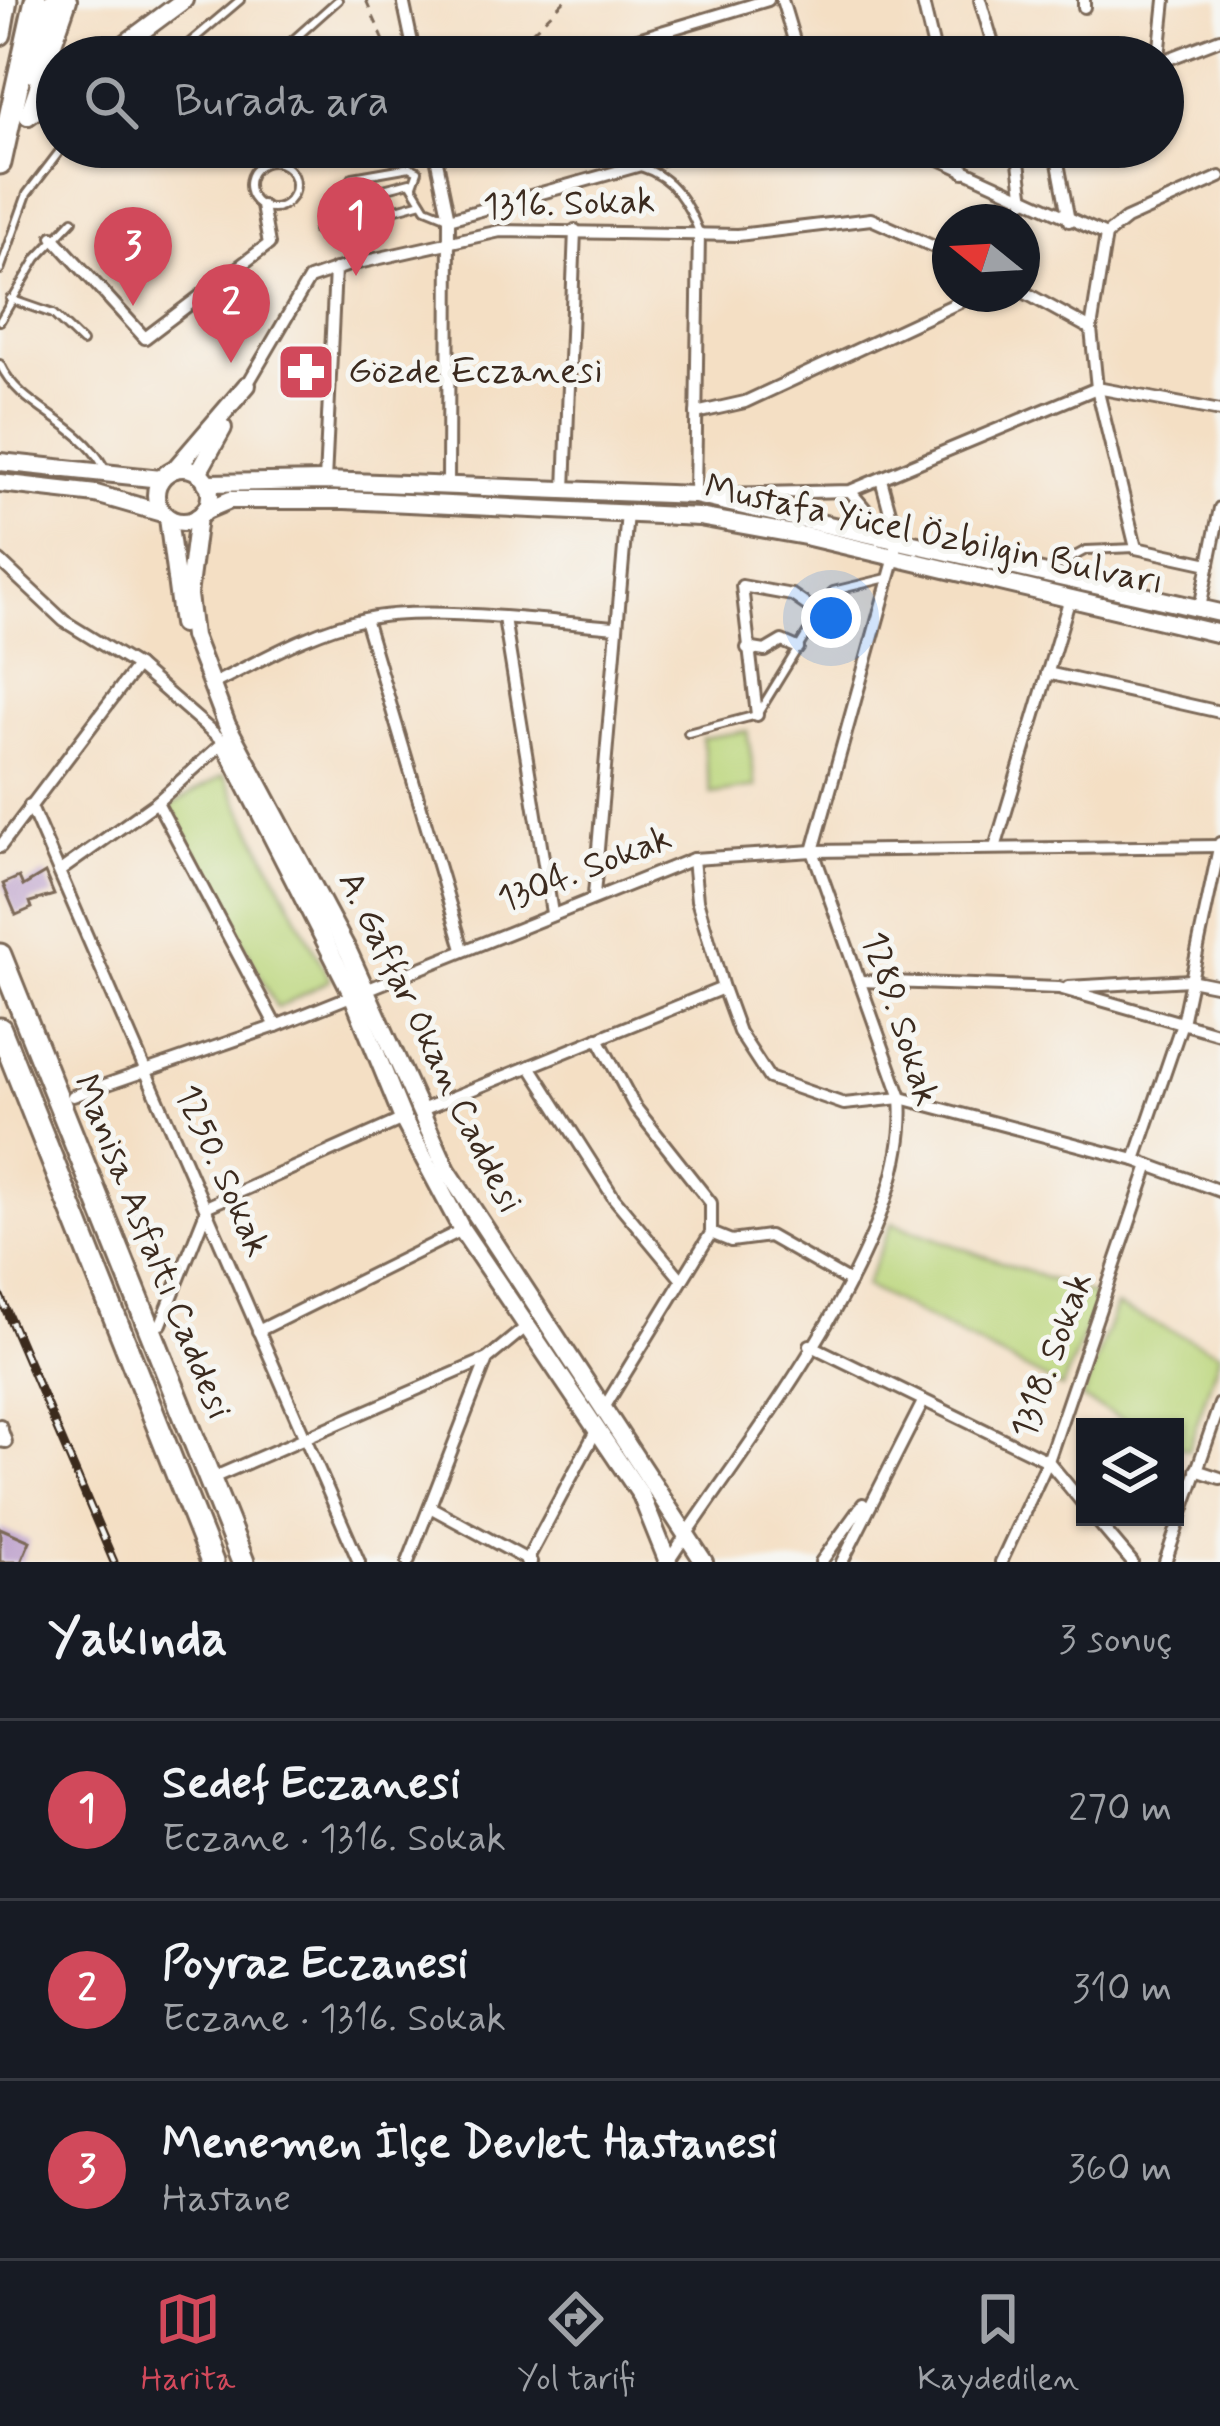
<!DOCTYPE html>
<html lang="tr">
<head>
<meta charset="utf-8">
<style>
  :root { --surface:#171b24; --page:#20242c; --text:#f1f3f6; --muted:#9ea1a6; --line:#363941; --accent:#d1495b }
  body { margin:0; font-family:Mynerve,sans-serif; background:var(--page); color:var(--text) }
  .controls { position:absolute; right:36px; bottom:36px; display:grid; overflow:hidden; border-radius:0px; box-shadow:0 3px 9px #0004 }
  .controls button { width:108px; height:108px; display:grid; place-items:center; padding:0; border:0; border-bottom:3px solid var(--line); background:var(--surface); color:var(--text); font:60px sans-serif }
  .compass { position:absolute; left:932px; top:204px; width:108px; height:108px; border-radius:50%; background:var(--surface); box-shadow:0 3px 9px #0004; rotate:288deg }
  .you { position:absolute; left:831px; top:618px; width:42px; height:42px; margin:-30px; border:9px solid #fff; border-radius:50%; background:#1a73e8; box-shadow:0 0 0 18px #1a73e833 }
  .badge { display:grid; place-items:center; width:78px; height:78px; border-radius:50%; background:var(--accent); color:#fff; font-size:39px; font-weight:700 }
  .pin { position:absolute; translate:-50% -99px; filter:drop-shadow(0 3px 6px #0008) }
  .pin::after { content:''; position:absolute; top:63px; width:42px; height:36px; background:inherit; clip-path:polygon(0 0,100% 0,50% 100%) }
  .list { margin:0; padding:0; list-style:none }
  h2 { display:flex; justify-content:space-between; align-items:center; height:156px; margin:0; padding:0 48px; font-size:51px }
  h2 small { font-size:39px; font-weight:400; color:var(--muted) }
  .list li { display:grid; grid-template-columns:78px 1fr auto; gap:36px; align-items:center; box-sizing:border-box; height:180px; padding:0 48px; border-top:3px solid var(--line) }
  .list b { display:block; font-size:45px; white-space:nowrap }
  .list p { margin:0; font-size:39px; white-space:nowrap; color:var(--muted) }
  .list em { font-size:39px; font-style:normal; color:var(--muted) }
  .icon { flex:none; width:66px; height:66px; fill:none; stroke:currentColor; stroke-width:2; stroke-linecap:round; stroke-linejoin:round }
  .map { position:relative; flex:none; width:1220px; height:1562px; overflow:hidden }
  .search { position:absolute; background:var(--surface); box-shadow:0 3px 9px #0004; left:36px; right:36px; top:36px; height:132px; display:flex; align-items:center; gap:30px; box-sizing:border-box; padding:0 42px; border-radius:66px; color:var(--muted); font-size:45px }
  .sheet { height:696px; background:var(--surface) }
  nav { display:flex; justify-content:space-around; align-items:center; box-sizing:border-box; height:168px; border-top:3px solid var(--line); background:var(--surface); font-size:33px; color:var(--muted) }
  nav a { display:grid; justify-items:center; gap:6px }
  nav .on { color:var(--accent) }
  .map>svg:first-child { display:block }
  .green { fill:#bbd67c; stroke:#7b804d; stroke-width:3 }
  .building { fill:#b899c8 }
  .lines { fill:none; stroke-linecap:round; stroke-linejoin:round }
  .lane-casing { stroke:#7c6958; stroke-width:12 }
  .street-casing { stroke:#7c6958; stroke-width:16 }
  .secondary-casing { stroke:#7c6958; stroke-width:22 }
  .highway-casing { stroke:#7c6958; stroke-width:27 }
  .path { stroke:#7c6958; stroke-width:3; stroke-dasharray:9 9; stroke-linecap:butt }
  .lane { stroke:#fff; stroke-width:6 }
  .street { stroke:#fff; stroke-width:10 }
  .secondary { stroke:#fff; stroke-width:16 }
  .highway { stroke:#fff; stroke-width:21 }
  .rail-casing { stroke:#3b2a1e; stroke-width:9 }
  .rail { stroke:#f6f6f2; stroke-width:4.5; stroke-dasharray:14; stroke-linecap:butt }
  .labels { text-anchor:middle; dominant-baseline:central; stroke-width:10; stroke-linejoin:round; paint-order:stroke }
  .street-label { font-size:36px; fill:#3b2a1e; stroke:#f6f6f2 }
  .poi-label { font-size:36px; fill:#3b2a1e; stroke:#f6f6f2; text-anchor:start }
</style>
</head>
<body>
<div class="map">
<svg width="1220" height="1562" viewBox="0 0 1220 1562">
  <rect width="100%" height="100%" fill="#f6f6f2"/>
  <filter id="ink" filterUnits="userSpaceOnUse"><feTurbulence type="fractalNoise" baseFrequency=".00833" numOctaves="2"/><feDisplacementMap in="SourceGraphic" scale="24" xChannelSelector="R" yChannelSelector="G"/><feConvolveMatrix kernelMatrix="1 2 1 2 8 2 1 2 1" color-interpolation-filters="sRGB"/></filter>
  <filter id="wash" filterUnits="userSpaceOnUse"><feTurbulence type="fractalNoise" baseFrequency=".004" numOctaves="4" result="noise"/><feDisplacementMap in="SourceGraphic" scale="48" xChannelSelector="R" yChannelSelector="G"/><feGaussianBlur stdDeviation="2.7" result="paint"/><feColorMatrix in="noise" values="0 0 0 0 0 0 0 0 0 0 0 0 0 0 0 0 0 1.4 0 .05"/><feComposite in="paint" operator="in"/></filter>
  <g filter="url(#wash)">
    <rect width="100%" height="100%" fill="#f4dfc4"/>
    <g class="green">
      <polygon points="747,731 756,787 711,794 702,738"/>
      <polygon points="224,775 330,980 277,1008 170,806"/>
      <polygon points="892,1223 1099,1297 1062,1388 865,1286"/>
      <polygon points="1116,1306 1220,1353 1188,1450 1175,1444 1175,1427 1139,1427 1082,1399"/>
    </g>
    <g id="blocks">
      <g class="building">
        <polygon points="45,873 54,895 30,902 32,908 16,915 3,884 19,877 23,886"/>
        <polygon points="0,1528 30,1541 21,1562 0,1562"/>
      </g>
    </g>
  </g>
  <g filter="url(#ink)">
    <use href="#blocks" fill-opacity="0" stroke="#7c6958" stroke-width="3"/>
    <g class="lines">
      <defs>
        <g id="lane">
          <polyline points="187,57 181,50 240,0"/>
          <polyline points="274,57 338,0"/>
          <polyline points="248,147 259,165"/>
          <circle cx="272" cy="185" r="23"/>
          <path d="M 643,168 C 673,177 688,204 699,232"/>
          <polyline points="413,185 418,171 410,167 353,177 317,231 422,202"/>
          <polyline points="334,202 410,182 426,208 448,217"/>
          <polyline points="0,270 27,194 63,147"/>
          <polyline points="10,299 53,314 82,342"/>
          <polyline points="0,321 37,258 73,220"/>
          <path d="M 0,364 C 21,410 76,418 104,467"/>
          <polyline points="1049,570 1086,550 1136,548"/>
          <polyline points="688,733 757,715 833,591 887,578"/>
        </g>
        <g id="street">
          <polyline points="403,0 415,57"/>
          <polyline points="782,0 799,57"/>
          <polyline points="980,0 997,57"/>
          <polyline points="923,3 936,57"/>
          <polyline points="1084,7 1084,0"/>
          <polyline points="578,57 768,0"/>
          <polyline points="1159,57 1165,0"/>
          <polyline points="1163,61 1220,39"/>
          <polyline points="434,147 449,219"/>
          <polyline points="913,147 1106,235 1126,219 1220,177"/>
          <polyline points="958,147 964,172"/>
          <polyline points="1017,147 1024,201"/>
          <polyline points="1055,147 1069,221"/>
          <polyline points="699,233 695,495 699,494"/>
          <polyline points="1106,235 1091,329 1097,388 1136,548 1209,564"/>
          <polyline points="53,237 145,338 269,244 262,206"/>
          <polyline points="1022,291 1091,329"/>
          <polyline points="247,385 309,279 349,265 500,231 738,235 871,219 950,254"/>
          <polyline points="696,413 745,402 977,294"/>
          <polyline points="325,481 335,269"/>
          <polyline points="448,485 449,219 705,147"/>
          <polyline points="565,490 575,230"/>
          <polyline points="850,491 866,510 867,531"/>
          <polyline points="718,494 850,491 1097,388 1220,411"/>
          <polyline points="0,561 64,621 137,666 224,742 157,802 60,871"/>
          <polyline points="1200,608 1220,508"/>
          <polyline points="504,618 552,913"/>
          <polyline points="365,619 463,949"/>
          <polyline points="747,648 765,651 782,641 798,648"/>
          <polyline points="1047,673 1220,712"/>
          <path d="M 211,685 C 260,661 311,630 365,619 C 428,605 549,622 616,627"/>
          <polyline points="757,715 742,586 792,595 818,613"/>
          <polyline points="157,802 276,1026"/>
          <polyline points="30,805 359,1562"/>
          <polyline points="0,847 137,666"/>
          <polyline points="995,848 1070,598"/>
          <polyline points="693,859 697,900 723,988 739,1032 769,1078 844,1104 901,1098 1135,1160 1220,1191"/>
          <polyline points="594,895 627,513"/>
          <polyline points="861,981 1059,988 1220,1034"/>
          <polyline points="1068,987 1190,980 1220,986"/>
          <polyline points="598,1038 635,1107 711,1203 711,1233"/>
          <polyline points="530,1066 614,1198 682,1280"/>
          <polyline points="73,1096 276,1026 693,859 813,851 1220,846"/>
          <polyline points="419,1111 723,988"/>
          <polyline points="1135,1160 1182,1023 1220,843"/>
          <polyline points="161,1324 208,1206 403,1119"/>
          <polyline points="258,1331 462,1230"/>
          <polyline points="810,1345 1048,1461 1085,1506"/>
          <polyline points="604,1408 711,1233 731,1241 769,1236 850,1282"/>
          <polyline points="0,1425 6,1442 0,1441"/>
          <polyline points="1196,1470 1220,1478"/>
          <polyline points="210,1479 487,1359 526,1327"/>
          <polyline points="430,1507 531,1562"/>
          <polyline points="1094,1517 1132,1562"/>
          <polyline points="408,1562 487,1359"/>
          <polyline points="526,1562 597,1429"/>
          <path d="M 668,1562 C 745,1443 913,1241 901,1098 L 813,851 L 895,557 L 897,538 L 881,479"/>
          <polyline points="821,1562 863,1504"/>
          <polyline points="842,1562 922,1404"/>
          <polyline points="1001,1562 1048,1461 1149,1165"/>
          <polyline points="1165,1562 1220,1404"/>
        </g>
        <g id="secondary">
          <polyline points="107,57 184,0"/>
          <polyline points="28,116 68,0"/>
          <polyline points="28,116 57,95"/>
          <polyline points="0,462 161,479"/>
          <circle cx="183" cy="495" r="27"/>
          <polyline points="175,469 247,385"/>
          <polyline points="198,473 223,428"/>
          <polyline points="0,483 96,494 162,513"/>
          <polyline points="206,483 325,481 695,495 1220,613"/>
          <polyline points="204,511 230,500 345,500 699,517 805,536 1220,634"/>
          <polyline points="198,517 188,595 193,636 227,725 349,953 447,1170 704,1562"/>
          <polyline points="168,518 182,624"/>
          <polyline points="225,744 352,994 403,1119 462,1230 641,1495 668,1562"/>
        </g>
        <g id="highway">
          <polyline points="0,34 6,0"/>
          <polyline points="34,72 55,0"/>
          <polyline points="0,163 36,0"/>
          <polyline points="0,955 243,1562"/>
          <polyline points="0,1029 212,1562"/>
        </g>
      </defs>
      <use href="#lane" class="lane-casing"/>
      <use href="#street" class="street-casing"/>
      <use href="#secondary" class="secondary-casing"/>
      <use href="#highway" class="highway-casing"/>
      <g class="path">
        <polyline points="366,0 384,41 368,57"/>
        <polyline points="506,57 565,0"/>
        <polyline points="352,147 359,157"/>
      </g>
      <use href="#lane" class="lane"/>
      <use href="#street" class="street"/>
      <use href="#secondary" class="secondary"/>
      <use href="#highway" class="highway"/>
      <defs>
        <polyline id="rail" points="0,1296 114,1562"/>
      </defs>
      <use href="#rail" class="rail-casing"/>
      <use href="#rail" class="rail"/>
    </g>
  </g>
  <defs>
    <symbol id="pharmacy-square" viewBox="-11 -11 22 22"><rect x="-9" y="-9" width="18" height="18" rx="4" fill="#d1495b" stroke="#f6f6f2"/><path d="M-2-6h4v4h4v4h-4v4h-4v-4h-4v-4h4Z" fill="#fff"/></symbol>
  </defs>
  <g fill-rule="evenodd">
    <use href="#pharmacy-square" x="273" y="339" width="66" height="66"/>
  </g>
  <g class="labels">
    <g class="street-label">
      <text transform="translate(569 205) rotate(-2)">1316. Sokak</text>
      <text transform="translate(934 536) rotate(12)">Mustafa Yücel Özbilgin Bulvarı</text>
      <text transform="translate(585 870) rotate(-21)">1304. Sokak</text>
      <text transform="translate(899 1019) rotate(72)">1289. Sokak</text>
      <text transform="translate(429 1043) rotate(64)">A. Gaffar Okan Caddesi</text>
      <text transform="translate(221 1171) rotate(66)">1250. Sokak</text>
      <text transform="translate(151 1247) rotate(68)">Manisa Asfaltı Caddesi</text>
      <text transform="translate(1053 1356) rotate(-70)">1318. Sokak</text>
    </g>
    <g class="poi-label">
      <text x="348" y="372">Gözde Eczanesi</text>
    </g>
  </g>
</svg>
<div class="controls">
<button><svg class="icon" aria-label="layers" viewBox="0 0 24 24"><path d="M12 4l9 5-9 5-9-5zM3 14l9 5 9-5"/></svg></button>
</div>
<svg class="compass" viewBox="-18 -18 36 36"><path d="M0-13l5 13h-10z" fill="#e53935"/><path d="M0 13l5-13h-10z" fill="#9ea1a6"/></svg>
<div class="you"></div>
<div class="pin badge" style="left:356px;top:276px">1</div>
<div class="pin badge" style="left:231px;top:363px">2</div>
<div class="pin badge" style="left:133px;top:306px">3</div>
<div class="search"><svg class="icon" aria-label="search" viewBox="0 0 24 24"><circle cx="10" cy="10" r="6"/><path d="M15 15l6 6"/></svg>Burada ara</div>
</div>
<section class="sheet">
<h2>Yakında<small>3 sonuç</small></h2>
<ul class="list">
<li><span class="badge">1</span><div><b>Sedef Eczanesi</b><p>Eczane · 1316. Sokak</p></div><em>270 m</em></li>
<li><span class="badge">2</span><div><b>Poyraz Eczanesi</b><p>Eczane · 1316. Sokak</p></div><em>310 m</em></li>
<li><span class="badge">3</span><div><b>Menemen İlçe Devlet Hastanesi</b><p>Hastane</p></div><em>360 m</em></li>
</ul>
</section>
<nav>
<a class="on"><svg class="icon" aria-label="map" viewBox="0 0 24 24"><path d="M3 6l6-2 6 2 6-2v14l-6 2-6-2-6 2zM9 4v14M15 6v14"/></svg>Harita</a>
<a><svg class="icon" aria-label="directions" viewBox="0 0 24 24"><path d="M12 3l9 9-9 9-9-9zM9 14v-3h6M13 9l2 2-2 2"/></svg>Yol tarifi</a>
<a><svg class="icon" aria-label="saved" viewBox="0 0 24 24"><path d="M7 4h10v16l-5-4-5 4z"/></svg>Kaydedilen</a>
</nav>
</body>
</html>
